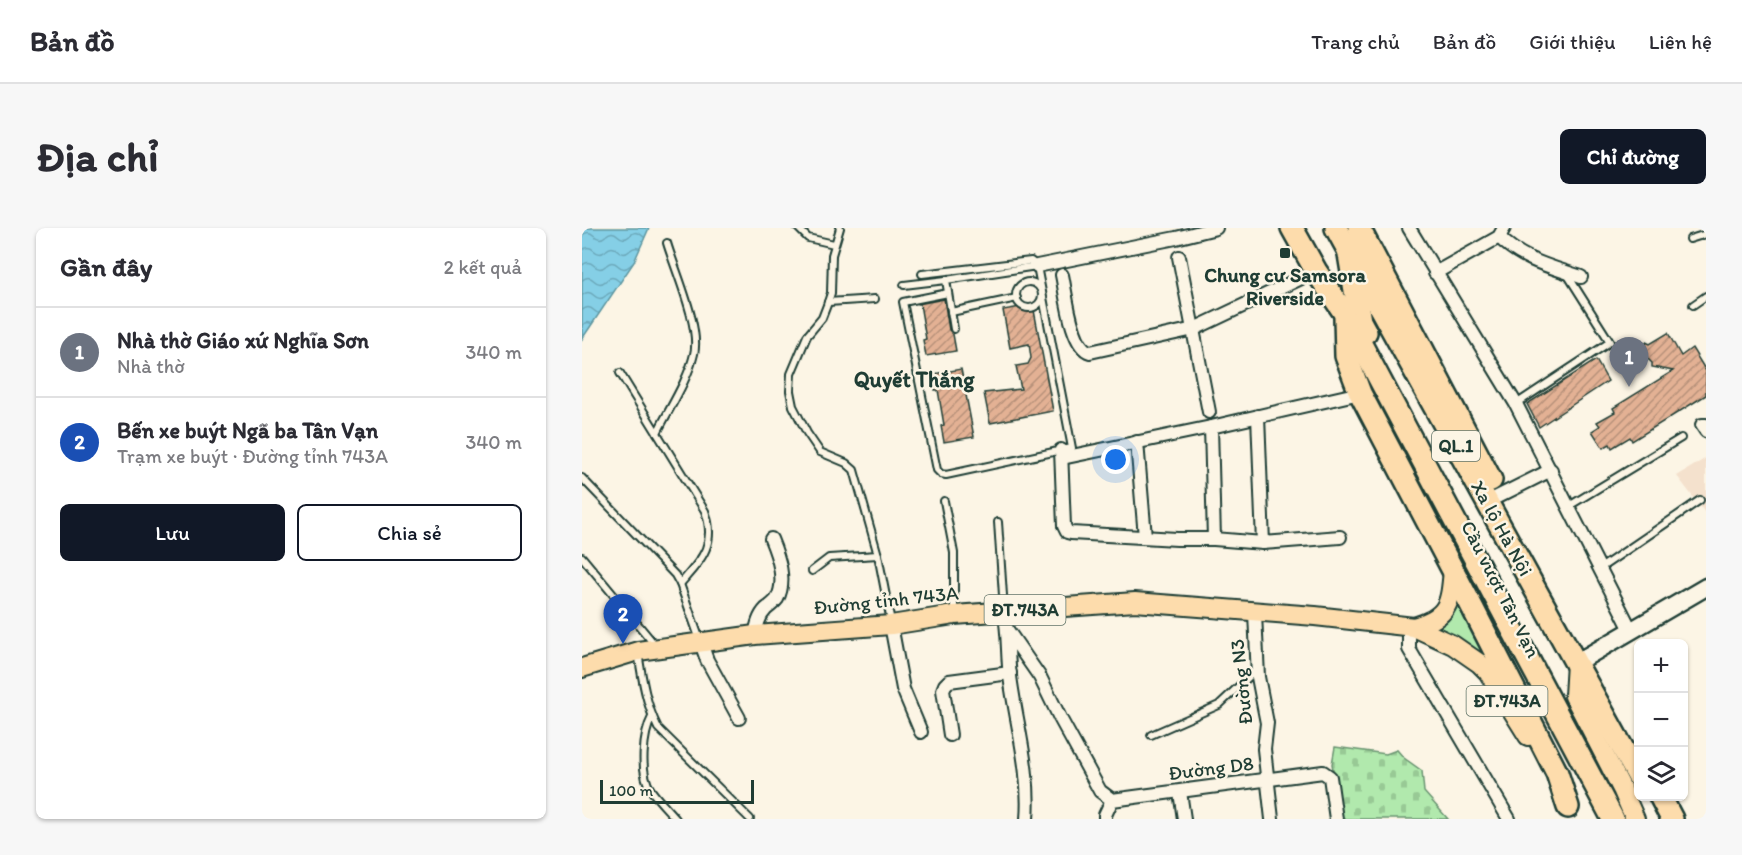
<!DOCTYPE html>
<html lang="vi">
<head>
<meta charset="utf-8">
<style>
  :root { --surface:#fff; --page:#f7f7f7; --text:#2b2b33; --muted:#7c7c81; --line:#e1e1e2; --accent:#111827 }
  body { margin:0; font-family:Itim,sans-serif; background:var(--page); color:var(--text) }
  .controls { position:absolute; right:18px; bottom:18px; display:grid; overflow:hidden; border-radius:9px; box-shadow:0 2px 4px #0004 }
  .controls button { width:54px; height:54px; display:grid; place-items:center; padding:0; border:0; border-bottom:2px solid var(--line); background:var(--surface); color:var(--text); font:30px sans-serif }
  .scale { position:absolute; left:18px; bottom:15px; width:154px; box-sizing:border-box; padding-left:6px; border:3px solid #1f3d34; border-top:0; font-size:16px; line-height:21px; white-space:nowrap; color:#1f3d34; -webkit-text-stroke:4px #fcf5e5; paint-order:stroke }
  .you { position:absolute; left:534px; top:232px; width:21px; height:21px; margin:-15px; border:4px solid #fff; border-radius:50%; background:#1a73e8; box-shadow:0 0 0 9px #1a73e833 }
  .badge { display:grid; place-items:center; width:39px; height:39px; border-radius:50%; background:var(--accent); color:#fff; font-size:20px; font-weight:700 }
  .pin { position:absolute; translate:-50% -50px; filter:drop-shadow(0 2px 3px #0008) }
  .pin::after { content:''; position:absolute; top:32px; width:21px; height:18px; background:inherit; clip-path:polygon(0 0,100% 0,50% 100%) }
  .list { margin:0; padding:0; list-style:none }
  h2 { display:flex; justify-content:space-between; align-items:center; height:78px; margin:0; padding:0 24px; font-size:26px }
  h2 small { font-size:20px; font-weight:400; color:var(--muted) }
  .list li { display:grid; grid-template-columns:39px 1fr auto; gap:18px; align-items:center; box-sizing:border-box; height:90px; padding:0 24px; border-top:2px solid var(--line) }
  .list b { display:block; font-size:22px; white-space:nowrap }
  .list p { margin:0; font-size:20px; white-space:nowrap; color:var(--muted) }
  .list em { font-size:20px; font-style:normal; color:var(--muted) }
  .actions { display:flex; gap:12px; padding:18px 24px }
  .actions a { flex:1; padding:14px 0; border:2px solid var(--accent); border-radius:9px; text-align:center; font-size:21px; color:var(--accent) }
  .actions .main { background:var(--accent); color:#fff }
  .icon { flex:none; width:33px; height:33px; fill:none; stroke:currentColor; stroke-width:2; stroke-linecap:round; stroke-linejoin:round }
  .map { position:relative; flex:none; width:1124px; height:591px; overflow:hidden; border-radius:9px }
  header { display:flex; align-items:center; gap:36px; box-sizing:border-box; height:84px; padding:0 30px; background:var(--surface); border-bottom:2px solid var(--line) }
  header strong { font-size:28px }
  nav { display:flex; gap:33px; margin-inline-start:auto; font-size:21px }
  .intro { display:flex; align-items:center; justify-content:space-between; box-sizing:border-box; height:144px; padding:0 36px }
  h1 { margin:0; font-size:42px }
  .button { padding:15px 27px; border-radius:9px; background:var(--accent); color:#fff; font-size:21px; font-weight:700 }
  main { display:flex; gap:36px; padding:0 36px }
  aside { flex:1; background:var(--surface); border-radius:9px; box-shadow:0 2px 4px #0004 }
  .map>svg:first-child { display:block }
  .built { fill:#f4e1cd }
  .grass { fill:#b1e9ad; stroke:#689370; stroke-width:1.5 }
  .cemetery { fill:url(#cemetery-stones); stroke:#689370; stroke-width:1.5 }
  .water { fill:url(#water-waves); stroke:#5c959f; stroke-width:1.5 }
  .building { fill:url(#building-hatch); stroke:#1f3d34; stroke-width:1.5 }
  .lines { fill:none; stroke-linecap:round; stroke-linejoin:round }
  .lane-casing { stroke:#1f3d34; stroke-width:10 }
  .street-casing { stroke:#1f3d34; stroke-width:16 }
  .secondary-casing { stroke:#1f3d34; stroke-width:21 }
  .primary-casing { stroke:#1f3d34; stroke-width:22 }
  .highway-casing { stroke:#1f3d34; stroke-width:26 }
  .lane { stroke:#fcf5e5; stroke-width:6 }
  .street { stroke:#fcf5e5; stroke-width:12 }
  .secondary { stroke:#fcf5e5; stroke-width:16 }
  .primary { stroke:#fddcac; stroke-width:18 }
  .highway { stroke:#fddcac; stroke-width:21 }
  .poi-dot { fill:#1f3d34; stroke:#fcf5e5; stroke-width:2 }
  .labels { text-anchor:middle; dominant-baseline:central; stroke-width:5; stroke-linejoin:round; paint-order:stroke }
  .shield { fill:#fcf5e5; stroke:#617469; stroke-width:1.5 }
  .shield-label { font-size:18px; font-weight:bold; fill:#1f3d34 }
  .poi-label { font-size:20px; font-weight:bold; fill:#1f3d34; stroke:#fcf5e5 }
  .street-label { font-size:20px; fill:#1f3d34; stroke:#fcf5e5 }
  .quarter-label { font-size:22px; font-weight:bold; fill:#1f3d34; stroke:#fcf5e5 }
</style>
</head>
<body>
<header>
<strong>Bản đồ</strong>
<nav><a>Trang chủ</a><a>Bản đồ</a><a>Giới thiệu</a><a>Liên hệ</a></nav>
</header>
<div class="intro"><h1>Địa chỉ</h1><a class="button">Chỉ đường</a></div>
<main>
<aside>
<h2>Gần đây<small>2 kết quả</small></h2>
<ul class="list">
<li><span class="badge" style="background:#6b7280">1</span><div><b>Nhà thờ Giáo xứ Nghĩa Sơn</b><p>Nhà thờ</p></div><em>340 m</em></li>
<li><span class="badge" style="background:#1a4fb4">2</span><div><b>Bến xe buýt Ngã ba Tân Vạn</b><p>Trạm xe buýt · Đường tỉnh 743A</p></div><em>340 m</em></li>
</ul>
<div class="actions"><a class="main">Lưu</a><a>Chia sẻ</a></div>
</aside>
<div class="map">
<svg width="1124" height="591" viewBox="0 0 1124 591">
  <defs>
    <pattern id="cemetery-stones" width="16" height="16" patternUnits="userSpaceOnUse" patternTransform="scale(1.5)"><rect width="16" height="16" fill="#b1e9ad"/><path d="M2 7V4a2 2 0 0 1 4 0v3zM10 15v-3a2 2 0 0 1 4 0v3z" fill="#98c995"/></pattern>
    <pattern id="water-waves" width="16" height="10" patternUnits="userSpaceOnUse" patternTransform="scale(1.5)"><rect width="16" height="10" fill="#85cfe6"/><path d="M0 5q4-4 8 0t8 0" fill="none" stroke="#6ca9bb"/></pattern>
    <pattern id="building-hatch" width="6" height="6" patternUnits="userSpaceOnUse" patternTransform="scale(1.5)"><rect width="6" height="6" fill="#e3b194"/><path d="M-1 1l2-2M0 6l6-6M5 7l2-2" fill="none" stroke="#b7917a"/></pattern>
  </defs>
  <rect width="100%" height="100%" fill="#fcf5e5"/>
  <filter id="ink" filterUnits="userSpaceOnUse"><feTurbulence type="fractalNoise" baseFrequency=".0167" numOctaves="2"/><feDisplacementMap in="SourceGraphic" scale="12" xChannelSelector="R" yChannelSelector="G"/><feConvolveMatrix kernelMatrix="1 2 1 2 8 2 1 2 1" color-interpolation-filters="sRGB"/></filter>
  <g filter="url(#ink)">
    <polygon class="built" points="1124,230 1124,286 1095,248"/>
    <polygon class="grass" points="876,364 920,448 875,410 853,397"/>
    <polygon class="cemetery" points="753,519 804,526 815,522 822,530 840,543 842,564 866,591 760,591 750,536"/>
    <polygon class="water" points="0,0 67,0 52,34 0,111"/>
    <g class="building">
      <polygon points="362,71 367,102 371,106 374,123 344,128 341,112 344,111 338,76 336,76"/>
      <polygon points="451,77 471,183 408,195 402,165 439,161 434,138 446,136 449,130 447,116 428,120 421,82"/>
      <polygon points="1086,105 1099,128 1110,120 1124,143 1124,167 1050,213 1048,209 1030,220 1028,216 1021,220 1010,203 1018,198 1015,194 1033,184 1031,180 1091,143 1070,139 1070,135 1063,128 1064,114 1068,116"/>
      <polygon points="1014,132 1026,153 957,199 945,176"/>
      <polygon points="379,141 392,209 362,214 359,198 362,197 356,162 353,162 351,146"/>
    </g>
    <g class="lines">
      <defs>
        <g id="lane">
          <polyline points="216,0 226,10 252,16"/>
          <polyline points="258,0 250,27 249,65 245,77 240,90 225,108 209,146 208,163 211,178 225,205 238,224 264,235 272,242 296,327 309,394"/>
          <polyline points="1108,11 1124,6"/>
          <polyline points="340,46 449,33 455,38 490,220 364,247 359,246 355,242 321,74 366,65"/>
          <circle cx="447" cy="67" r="13"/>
          <polyline points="322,57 364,52"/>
          <polyline points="246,74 293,71"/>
          <polyline points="1111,77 1124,68"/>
          <polyline points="369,84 435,70"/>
          <polyline points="372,101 364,52 455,38"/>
          <path d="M 38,145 L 123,283 C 135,317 119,332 98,356"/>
          <polyline points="934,176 1028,114 985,46"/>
          <path d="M 75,205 C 87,181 106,152 112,126 C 119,100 93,42 85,15"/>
          <polyline points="0,250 93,347 98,356 118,412"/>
          <polyline points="362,273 372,325 372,386"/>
          <polyline points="987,278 1099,210"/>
          <polyline points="416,294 422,382"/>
          <polyline points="0,329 73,417"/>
          <polyline points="1017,341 1118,272"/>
          <polyline points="230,343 247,330 296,327"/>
          <path d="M 56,424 C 60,450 64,477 76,500 L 168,591"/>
          <path d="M 70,489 C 61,506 57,545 69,562 C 76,572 86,582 94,591"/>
          <polyline points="569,507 637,477 674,442"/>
        </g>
        <g id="street">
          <polyline points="827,0 934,176 1049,402"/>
          <path d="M 917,9 C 939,32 970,39 999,49"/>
          <polyline points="597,29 627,184"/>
          <polyline points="455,38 594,10 634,0"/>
          <polyline points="853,45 917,9 922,0"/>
          <path d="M 480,47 C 484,65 489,119 508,124 L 612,101 L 734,43"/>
          <polyline points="676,188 681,315"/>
          <polyline points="1124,197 1120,197 1124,203"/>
          <polyline points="629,199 632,311"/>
          <polyline points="555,214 563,309"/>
          <polyline points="479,222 482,298 485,304 489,305 595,311 632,311 681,315 758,309"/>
          <polyline points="480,230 629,199 778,165"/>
          <polyline points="905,274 969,242"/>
          <path d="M 422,383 C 427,405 425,426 428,448 C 434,495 449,544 445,591"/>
          <polyline points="673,385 676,449 685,495 682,521 690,591"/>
          <polyline points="309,397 321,461 339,504"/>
          <polyline points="827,399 827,421 927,591"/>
          <polyline points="426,403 458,449 478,490 518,563 530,572"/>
          <path d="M 173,407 C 175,397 177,388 184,381 C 188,378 192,375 195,371 C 205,353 196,328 189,311"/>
          <polyline points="119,415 125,432 157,490"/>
          <polyline points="368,507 361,462 363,457 367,453 428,445"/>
          <polyline points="598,564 602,591"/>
          <polyline points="523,591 523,587 530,572 741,544 748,549 754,591"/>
        </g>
        <polyline id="secondary" points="1004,429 1124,359"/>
        <g id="primary">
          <path d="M 832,399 C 867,389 868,376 871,342"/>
          <polyline points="994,435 992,468 1040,561 1053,591"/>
          <polyline points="0,440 56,423 173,407 309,397 372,387 553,374 733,388 832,399 871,417 897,435 906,444 946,508"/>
        </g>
        <g id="highway">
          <polyline points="710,0 734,43 763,86 1031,591"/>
          <polyline points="754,0 1056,548"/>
          <polyline points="777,0 909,252"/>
          <polyline points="766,20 778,93 784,104"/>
          <polyline points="763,90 764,128 778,165 887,373 975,545 986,579"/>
          <polyline points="1078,568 1090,591"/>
        </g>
      </defs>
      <use href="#lane" class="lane-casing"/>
      <use href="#street" class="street-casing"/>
      <use href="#secondary" class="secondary-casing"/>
      <use href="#primary" class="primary-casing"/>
      <use href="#highway" class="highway-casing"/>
      <use href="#lane" class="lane"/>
      <use href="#street" class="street"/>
      <use href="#secondary" class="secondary"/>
      <use href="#primary" class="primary"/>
      <use href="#highway" class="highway"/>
    </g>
  </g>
  <rect class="poi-dot" x="697" y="19" width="12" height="12" rx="3"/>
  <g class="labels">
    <g class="shield">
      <rect x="850" y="203" width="48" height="30" rx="4.5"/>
      <rect x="402.5" y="367" width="81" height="30" rx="4.5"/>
      <rect x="884.5" y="458" width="81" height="30" rx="4.5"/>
    </g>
    <g class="shield-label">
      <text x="874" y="218">QL.1</text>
      <text x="443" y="382">ĐT.743A</text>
      <text x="925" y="473">ĐT.743A</text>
    </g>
    <g class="poi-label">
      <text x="703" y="47">Chung cư Samsora<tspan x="703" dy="23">Riverside</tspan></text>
    </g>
    <g class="street-label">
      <text transform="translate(920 300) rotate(61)">Xa lộ Hà Nội</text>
      <text transform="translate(919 361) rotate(63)">Cầu vượt Tân Vạn</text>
      <text transform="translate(304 372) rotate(-6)">Đường tỉnh 743A</text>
      <text transform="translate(659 454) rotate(-96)">Đường N3</text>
      <text transform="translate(629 540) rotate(-7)">Đường D8</text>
    </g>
    <g class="quarter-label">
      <text x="332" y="151">Quyết Thắng</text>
    </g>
  </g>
</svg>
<div class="controls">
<button>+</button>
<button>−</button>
<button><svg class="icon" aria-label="layers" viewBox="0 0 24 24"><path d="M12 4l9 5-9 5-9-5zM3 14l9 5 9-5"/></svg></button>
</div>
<div class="scale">100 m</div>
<div class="you"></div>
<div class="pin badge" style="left:1047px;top:159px;background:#6b7280">1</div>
<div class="pin badge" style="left:41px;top:416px;background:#1a4fb4">2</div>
</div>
</main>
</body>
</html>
